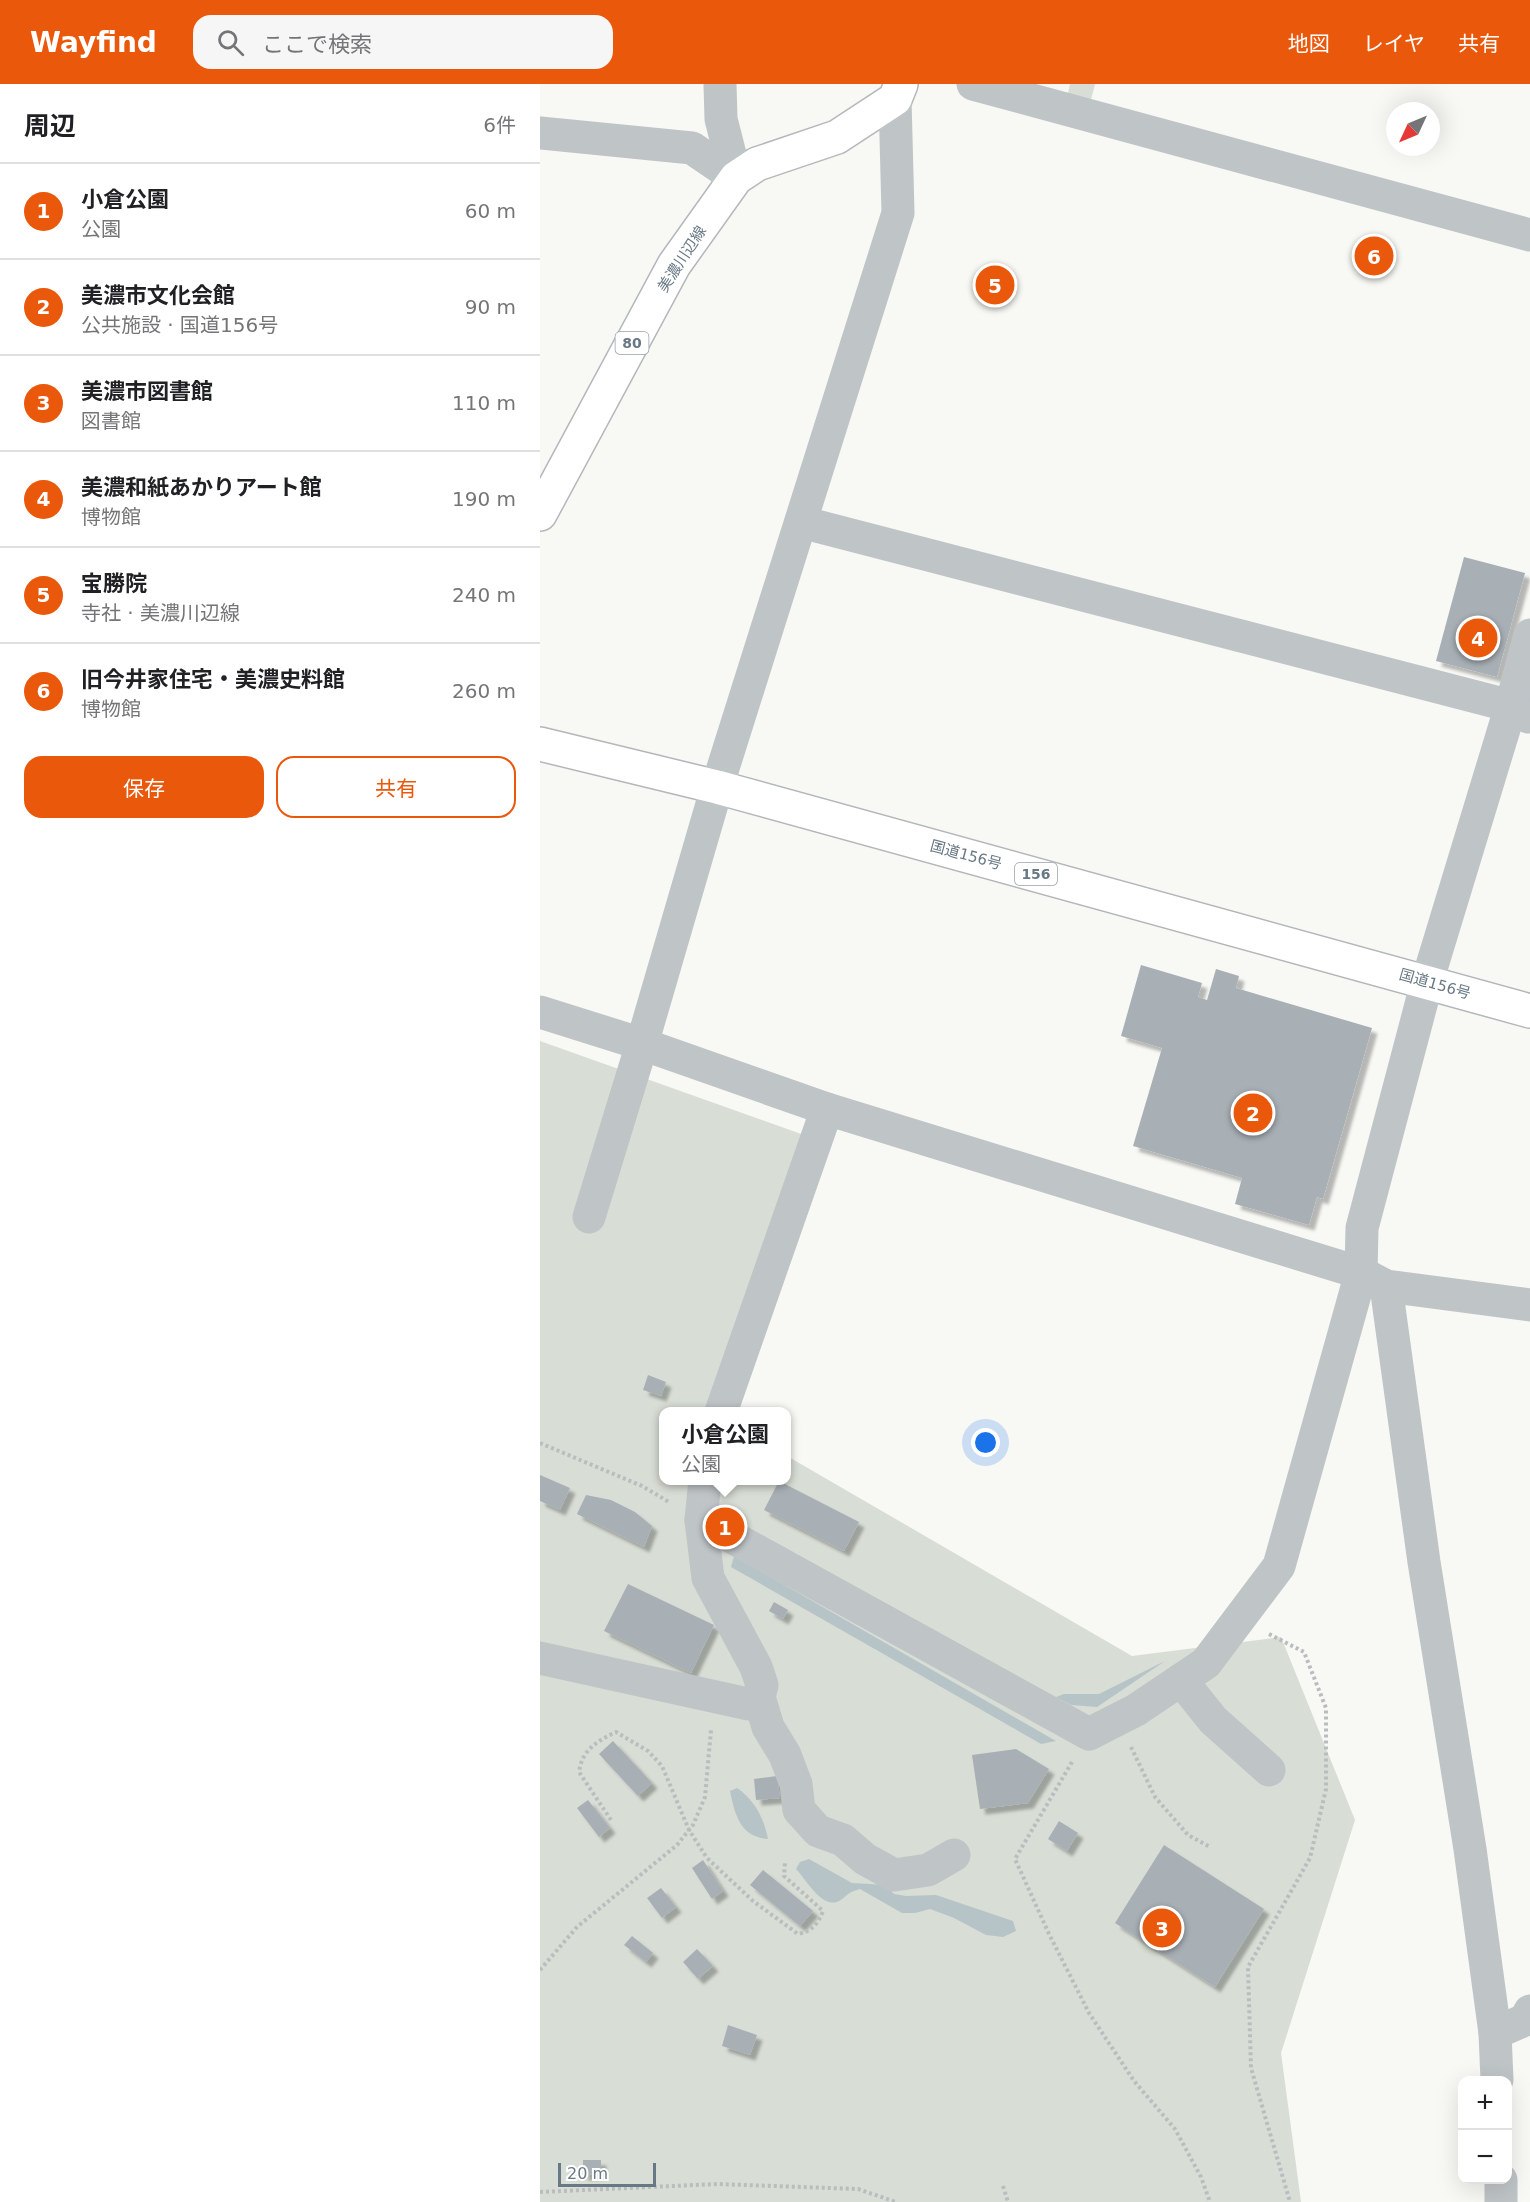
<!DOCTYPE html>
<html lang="ja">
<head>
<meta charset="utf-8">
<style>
  :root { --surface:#fff; --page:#f6f6f6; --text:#202124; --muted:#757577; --line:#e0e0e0; --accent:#ea580c }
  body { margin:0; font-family:"DejaVu Sans","Noto Sans JP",sans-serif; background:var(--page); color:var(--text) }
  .controls { position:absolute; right:18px; bottom:18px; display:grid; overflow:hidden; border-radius:12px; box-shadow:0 6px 24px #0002 }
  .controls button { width:54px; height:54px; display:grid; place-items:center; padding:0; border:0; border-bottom:2px solid var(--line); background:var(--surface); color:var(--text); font:30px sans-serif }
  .compass { position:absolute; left:846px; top:18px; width:54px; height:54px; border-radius:50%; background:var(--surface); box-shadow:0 6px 24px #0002; rotate:226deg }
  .scale { position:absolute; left:18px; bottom:15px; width:98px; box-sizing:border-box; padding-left:6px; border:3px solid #687985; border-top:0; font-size:16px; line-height:21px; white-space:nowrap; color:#687985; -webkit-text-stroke:4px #fff; paint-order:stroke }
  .you { position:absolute; left:446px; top:1359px; width:21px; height:21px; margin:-15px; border:4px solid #fff; border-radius:50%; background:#1a73e8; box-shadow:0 0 0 9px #1a73e833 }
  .badge { display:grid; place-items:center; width:39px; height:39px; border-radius:50%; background:var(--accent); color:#fff; font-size:20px; font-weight:700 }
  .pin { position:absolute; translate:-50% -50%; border:3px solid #fff; box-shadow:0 2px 6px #0006 }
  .popup { position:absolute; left:119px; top:1323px; width:132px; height:78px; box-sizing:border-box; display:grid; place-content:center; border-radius:12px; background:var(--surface); filter:drop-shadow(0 2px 4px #0005); font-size:20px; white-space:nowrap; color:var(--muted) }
  .popup b { font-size:22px; color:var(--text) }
  .popup::after { content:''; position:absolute; left:50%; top:100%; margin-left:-12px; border:12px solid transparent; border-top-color:var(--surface) }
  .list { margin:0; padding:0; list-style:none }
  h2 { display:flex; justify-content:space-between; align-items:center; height:78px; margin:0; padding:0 24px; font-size:26px }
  h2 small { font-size:20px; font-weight:400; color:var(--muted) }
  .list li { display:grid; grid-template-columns:39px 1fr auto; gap:18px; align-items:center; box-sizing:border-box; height:96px; padding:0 24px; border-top:2px solid var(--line) }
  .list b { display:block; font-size:22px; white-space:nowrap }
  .list p { margin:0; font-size:20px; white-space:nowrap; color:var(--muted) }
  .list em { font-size:20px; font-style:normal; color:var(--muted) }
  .actions { display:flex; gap:12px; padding:18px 24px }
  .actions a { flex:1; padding:14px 0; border:2px solid var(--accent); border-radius:18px; text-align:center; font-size:21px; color:var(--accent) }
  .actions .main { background:var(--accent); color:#fff }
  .icon { flex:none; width:33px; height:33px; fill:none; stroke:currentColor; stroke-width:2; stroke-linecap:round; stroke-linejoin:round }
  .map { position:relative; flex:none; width:990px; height:2118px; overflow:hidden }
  header { display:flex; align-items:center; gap:36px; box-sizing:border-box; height:84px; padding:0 30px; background:var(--accent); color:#fff }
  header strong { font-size:28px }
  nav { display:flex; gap:33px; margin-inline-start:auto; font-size:21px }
  .search { width:420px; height:54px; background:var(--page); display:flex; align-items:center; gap:15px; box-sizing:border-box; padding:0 21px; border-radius:18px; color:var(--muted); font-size:22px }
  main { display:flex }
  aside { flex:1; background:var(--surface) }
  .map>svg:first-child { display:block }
  .green { fill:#d8ddd5 }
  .water { fill:#b7c4c7 }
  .building { fill:#a8b0b6; filter:url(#shadow) }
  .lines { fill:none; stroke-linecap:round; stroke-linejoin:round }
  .major-casing { stroke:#b3b8bc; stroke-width:36 }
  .highway-casing { stroke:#b3b7ba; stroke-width:36 }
  .path { stroke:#babdbf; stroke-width:4; stroke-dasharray:3 3; stroke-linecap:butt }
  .minor { stroke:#bfc4c7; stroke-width:33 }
  .major { stroke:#fff; stroke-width:33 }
  .highway { stroke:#fff; stroke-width:33 }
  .labels { text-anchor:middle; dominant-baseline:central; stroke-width:6; stroke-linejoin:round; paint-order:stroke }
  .shield { fill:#fff; stroke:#95a1aa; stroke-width:1.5 }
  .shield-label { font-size:14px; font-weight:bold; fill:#687985 }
  .street-label { font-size:15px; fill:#687985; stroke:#fff }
</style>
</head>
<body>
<header>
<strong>Wayfind</strong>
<div class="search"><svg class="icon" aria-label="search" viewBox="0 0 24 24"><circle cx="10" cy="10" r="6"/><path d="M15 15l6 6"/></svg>ここで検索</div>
<nav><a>地図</a><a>レイヤ</a><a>共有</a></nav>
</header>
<main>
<aside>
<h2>周辺<small>6件</small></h2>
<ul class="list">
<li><span class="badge">1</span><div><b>小倉公園</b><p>公園</p></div><em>60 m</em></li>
<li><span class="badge">2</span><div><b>美濃市文化会館</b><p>公共施設 · 国道156号</p></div><em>90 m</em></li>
<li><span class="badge">3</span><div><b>美濃市図書館</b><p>図書館</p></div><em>110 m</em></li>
<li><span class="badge">4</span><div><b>美濃和紙あかりアート館</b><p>博物館</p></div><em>190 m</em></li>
<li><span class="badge">5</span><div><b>宝勝院</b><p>寺社 · 美濃川辺線</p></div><em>240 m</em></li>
<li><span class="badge">6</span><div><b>旧今井家住宅・美濃史料館</b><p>博物館</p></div><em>260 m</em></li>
</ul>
<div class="actions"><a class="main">保存</a><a>共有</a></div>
</aside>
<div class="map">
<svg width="990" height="2118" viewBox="0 0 990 2118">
  <defs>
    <filter id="shadow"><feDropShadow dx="5.5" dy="5.5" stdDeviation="1.5" flood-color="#0004"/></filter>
  </defs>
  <rect width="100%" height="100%" fill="#f8f8f5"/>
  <g class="green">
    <polygon points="530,0 555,0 550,20 527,14"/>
    <polygon points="0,957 264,1051 183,1327 124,1328 124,1396 246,1396 247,1372 592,1572 741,1553 815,1736 741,1969 761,2118 0,2118"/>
  </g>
  <g class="water">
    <polygon points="194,1472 516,1657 501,1660 191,1483"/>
    <polygon points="625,1577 557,1623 531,1621 516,1613 524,1610 559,1610"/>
    <path d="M 197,1704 C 215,1716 224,1735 228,1755 C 200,1753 195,1731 190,1707 Z"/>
    <path d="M 269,1775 L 312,1799 L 346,1801 L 354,1810 L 366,1812 L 396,1811 L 473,1837 L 476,1847 L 463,1853 L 446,1851 L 414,1834 L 390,1825 L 375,1829 L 362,1829 L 320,1805 C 306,1809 309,1811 299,1817 C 282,1826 266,1795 256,1785 L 260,1778 Z"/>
  </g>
  <g class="building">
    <polygon points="924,473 985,489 957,593 896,577"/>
    <polygon points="601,881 662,899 658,913 667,916 676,885 699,892 696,904 832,944 783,1115 777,1113 769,1141 695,1120 702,1094 593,1062 622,964 581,952"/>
    <polygon points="108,1291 126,1298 121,1312 103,1306"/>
    <polygon points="0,1391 30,1404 20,1426 0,1417"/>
    <polygon points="239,1397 319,1438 304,1467 224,1426"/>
    <polygon points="46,1411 71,1416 95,1428 112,1442 104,1463 37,1430"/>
    <polygon points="88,1500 174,1541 151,1589 64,1547"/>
    <polygon points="234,1518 248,1526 243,1535 229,1527"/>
    <polygon points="73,1657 112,1699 98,1712 59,1670"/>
    <polygon points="476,1665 509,1685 488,1719 440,1725 432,1671"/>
    <polygon points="237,1692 240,1714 216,1716 214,1695"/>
    <polygon points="48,1716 70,1744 59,1753 37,1724"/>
    <polygon points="519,1737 538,1749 527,1767 508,1755"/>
    <polygon points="624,1761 724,1825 675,1903 575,1839"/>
    <polygon points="163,1776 183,1807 172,1815 152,1784"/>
    <polygon points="223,1786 273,1827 260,1842 210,1801"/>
    <polygon points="121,1804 136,1823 122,1834 107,1814"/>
    <polygon points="92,1852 113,1869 106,1878 84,1861"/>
    <polygon points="157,1865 173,1882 158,1895 143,1878"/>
    <polygon points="188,1941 217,1951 210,1971 182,1962"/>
    <polygon points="43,2076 61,2076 61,2090 43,2091"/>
  </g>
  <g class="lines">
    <defs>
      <polyline id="major" points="0,430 134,181 196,94 217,80 297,53 355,15 361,0"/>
      <polyline id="highway" points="0,660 177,703 990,927"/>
    </defs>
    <use href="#major" class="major-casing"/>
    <use href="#highway" class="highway-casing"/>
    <g class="path">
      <polyline points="0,1359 102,1402 129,1418"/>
      <polyline points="729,1550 764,1568 786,1624 786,1705 770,1774 708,1883 711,1984 750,2118"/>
      <polyline points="591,1663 615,1713 648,1751 670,1763"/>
      <polyline points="532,1678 475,1775 509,1850 549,1929 594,1997 635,2045 661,2093 670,2118"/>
      <path d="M 71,1736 L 39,1688 C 42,1666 57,1657 76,1648 L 108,1667 L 122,1682 L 149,1746 L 167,1774 L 213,1817 L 258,1850 C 272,1847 278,1840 283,1827 L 244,1792 L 245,1779"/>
      <polyline points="0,1886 37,1843 137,1761 153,1741 165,1713 171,1646"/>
      <polyline points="463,2102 468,2118"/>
      <polyline points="0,2108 177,2100 318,2105 356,2118"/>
    </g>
    <g class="minor">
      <polyline points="180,0 181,35 196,94"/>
      <polyline points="433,0 990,151"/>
      <polyline points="0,49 152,64 196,94"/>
      <polyline points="261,438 971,622 988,633"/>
      <polyline points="0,928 102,960 287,1025 821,1189 846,1202 990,1221"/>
      <polyline points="49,1133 102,960 177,703 358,129 355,15"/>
      <polyline points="846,1202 884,1478 930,1765 955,1949 957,1996"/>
      <polyline points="181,1328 287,1025"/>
      <polyline points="165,1396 161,1436 549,1650 596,1626 666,1579 739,1482 821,1189 822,1144 887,898 971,622 990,551"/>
      <polyline points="161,1436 168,1494 216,1583 222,1601 219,1613 228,1643 245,1671 256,1700 259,1726 278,1747 303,1756 325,1775 354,1791 388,1786 414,1771"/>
      <polyline points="0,1574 208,1620 219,1613"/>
      <polyline points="641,1596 673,1636 729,1686"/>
      <polyline points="955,1949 985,1936 990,1927"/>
      <polyline points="961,2096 961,2118"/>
    </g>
    <use href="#major" class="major"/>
    <use href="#highway" class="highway"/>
  </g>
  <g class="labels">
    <g class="shield">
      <rect x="75.5" y="248" width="33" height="22" rx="4.5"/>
      <rect x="475" y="779" width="42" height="22" rx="4.5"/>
    </g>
    <g class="shield-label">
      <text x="92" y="259">80</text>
      <text x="496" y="790">156</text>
    </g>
    <g class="street-label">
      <text transform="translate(142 175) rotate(-57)">美濃川辺線</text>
      <text transform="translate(426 771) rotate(15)">国道156号</text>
      <text transform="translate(895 900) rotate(16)">国道156号</text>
    </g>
  </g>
</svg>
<div class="controls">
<button>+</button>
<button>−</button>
</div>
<svg class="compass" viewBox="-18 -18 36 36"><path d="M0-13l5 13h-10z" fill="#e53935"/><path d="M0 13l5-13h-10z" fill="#757577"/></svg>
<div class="scale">20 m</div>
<div class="you"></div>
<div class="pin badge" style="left:185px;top:1443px">1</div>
<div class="popup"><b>小倉公園</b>公園</div>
<div class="pin badge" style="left:713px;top:1029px">2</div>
<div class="pin badge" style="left:622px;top:1844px">3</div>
<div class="pin badge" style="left:938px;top:554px">4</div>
<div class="pin badge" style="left:455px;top:201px">5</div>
<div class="pin badge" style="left:834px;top:172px">6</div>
</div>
</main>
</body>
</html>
